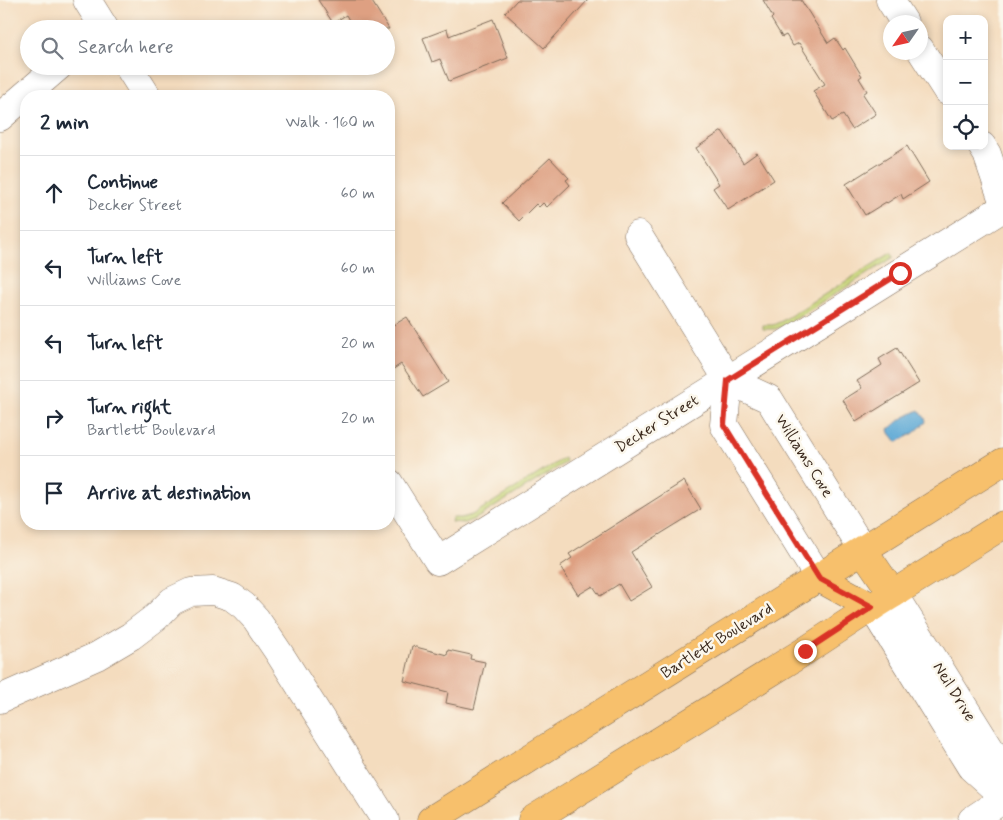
<!DOCTYPE html>
<html lang="en">
<head>
<meta charset="utf-8">
<style>
  :root { --surface:#fff; --page:#f6f6f7; --text:#1f2937; --muted:#747a83; --line:#e0e1e3 }
  body { margin:0; font-family:Mynerve,sans-serif; background:var(--page); color:var(--text) }
  .controls { position:absolute; right:15px; top:15px; display:grid; overflow:hidden; border-radius:10px; box-shadow:0 2px 8px #0003 }
  .controls button { width:45px; height:45px; display:grid; place-items:center; padding:0; border:0; border-bottom:1px solid var(--line); background:var(--surface); color:var(--text); font:25px sans-serif }
  .compass { position:absolute; left:883px; top:15px; width:45px; height:45px; border-radius:50%; background:var(--surface); box-shadow:0 2px 8px #0003; rotate:236deg }
  .stop { position:absolute; width:15px; height:15px; margin:-11px; border:4px solid #d93025; border-radius:50%; background:#fff }
  .stop.end { background:#d93025; border-color:#fff; box-shadow:0 1px 5px #0008 }
  .list { margin:0; padding:0; list-style:none }
  h2 { display:flex; justify-content:space-between; align-items:center; height:65px; margin:0; padding:0 20px; font-size:21px }
  h2 small { font-size:16px; font-weight:400; color:var(--muted) }
  .list li { display:grid; grid-template-columns:32px 1fr auto; gap:15px; align-items:center; box-sizing:border-box; height:75px; padding:0 20px; border-top:1px solid var(--line) }
  .list b { display:block; font-size:19px; white-space:nowrap }
  .list p { margin:0; font-size:16px; white-space:nowrap; color:var(--muted) }
  .list em { font-size:16px; font-style:normal; color:var(--muted) }
  .icon { flex:none; width:28px; height:28px; fill:none; stroke:currentColor; stroke-width:2; stroke-linecap:round; stroke-linejoin:round }
  .map { position:relative; flex:none; width:1003px; height:820px; overflow:hidden }
  .search { position:absolute; background:var(--surface); box-shadow:0 2px 8px #0003; left:20px; top:20px; width:375px; height:55px; display:flex; align-items:center; gap:12px; box-sizing:border-box; padding:0 18px; border-radius:28px; color:var(--muted); font-size:19px }
  .panel { position:absolute; background:var(--surface); box-shadow:0 2px 8px #0003; left:20px; top:90px; width:375px; height:440px; border-radius:20px }
  .map>svg:first-child { display:block }
  .green { fill:#c4d274; stroke:#807e49 }
  .water { fill:#5da9d6; stroke:#4c6a7a }
  .building { fill:#dea082 }
  .lines { fill:none; stroke-linecap:round; stroke-linejoin:round }
  .minor-casing { stroke:#7c6856; stroke-width:29 }
  .major-casing { stroke:#7c6856; stroke-width:29 }
  .minor { stroke:#fff; stroke-width:28 }
  .major { stroke:#f7c06c; stroke-width:28 }
  .route { stroke:#d93025; stroke-width:6 }
  .labels { text-anchor:middle; dominant-baseline:central; stroke-width:5; stroke-linejoin:round; paint-order:stroke }
  .street-label { font-size:16px; fill:#3b2a1e; stroke:#fbf7ec }
</style>
</head>
<body>
<div class="map">
<svg width="1003" height="820" viewBox="0 0 1003 820">
  <rect width="100%" height="100%" fill="#fbf7ec"/>
  <filter id="ink" filterUnits="userSpaceOnUse"><feTurbulence type="fractalNoise" baseFrequency=".02" numOctaves="2"/><feDisplacementMap in="SourceGraphic" scale="10" xChannelSelector="R" yChannelSelector="G"/><feConvolveMatrix kernelMatrix="1 2 1 2 8 2 1 2 1" color-interpolation-filters="sRGB"/></filter>
  <filter id="wash" filterUnits="userSpaceOnUse"><feTurbulence type="fractalNoise" baseFrequency=".0096" numOctaves="4" result="noise"/><feDisplacementMap in="SourceGraphic" scale="20" xChannelSelector="R" yChannelSelector="G"/><feGaussianBlur stdDeviation="1.12" result="paint"/><feColorMatrix in="noise" values="0 0 0 0 0 0 0 0 0 0 0 0 0 0 0 0 0 1.4 0 .05"/><feComposite in="paint" operator="in"/></filter>
  <g filter="url(#wash)">
    <rect width="100%" height="100%" fill="#f4dcbe"/>
    <g class="green">
      <polygon points="891,253 894,257 786,325 775,329 763,329 763,325 773,325 782,321"/>
      <polygon points="564,458 566,462 477,518 464,523 451,522 452,518 461,518 472,515"/>
    </g>
    <polygon class="water" points="919,410 925,418 926,422 914,433 897,442 890,433 889,429 903,418"/>
    <g id="blocks">
      <g class="building">
        <polygon points="318,0 371,0 389,29 354,29 346,15 333,23"/>
        <polygon points="517,0 588,0 544,48 505,13"/>
        <polygon points="763,0 801,0 828,43 835,38 843,50 845,48 862,76 859,78 867,91 863,94 876,114 852,129 843,115 832,121 813,91 825,84 799,43 793,46 786,35 782,37 771,19 773,17"/>
        <polygon points="493,19 508,58 449,81 440,59 432,62 423,38 447,29 449,36"/>
        <polygon points="722,131 743,163 757,153 774,180 728,210 713,188 719,184 696,148"/>
        <polygon points="907,146 929,182 903,199 901,194 887,203 886,202 865,215 846,184"/>
        <polygon points="550,158 569,178 566,180 570,185 547,207 543,203 539,207 536,204 519,221 502,203"/>
        <polygon points="407,317 448,382 423,397 401,364 389,372 389,328"/>
        <polygon points="897,348 919,383 856,422 843,400 862,388 857,381 882,365 879,359"/>
        <polygon points="684,481 701,509 631,552 652,587 629,601 619,584 600,596 593,586 578,595 560,566 572,558 569,554"/>
        <polygon points="412,646 447,655 448,650 471,655 470,659 485,662 474,709 446,703 448,692 404,681"/>
      </g>
    </g>
  </g>
  <g filter="url(#ink)">
    <use href="#blocks" fill-opacity="0" stroke="#7c6856" stroke-width="1"/>
    <g class="lines">
      <defs>
        <g id="minor">
          <polyline points="87,0 105,29"/>
          <polyline points="890,0 904,22"/>
          <polyline points="920,49 947,91"/>
          <polyline points="128,66 147,96"/>
          <polyline points="0,117 59,66"/>
          <polyline points="982,146 987,154 1003,201"/>
          <polyline points="638,235 728,380 769,399 863,550"/>
          <polyline points="728,380 724,425 819,578"/>
          <polyline points="389,483 438,561 1003,208"/>
          <polyline points="893,594 992,752 1002,795 996,804 972,820"/>
          <polyline points="872,607 971,767 1002,795"/>
          <polyline points="0,699 97,656 131,636 156,617 172,601 191,592 213,591 232,597 244,606 256,619 279,653 385,820"/>
        </g>
        <g id="major">
          <polyline points="863,550 893,594"/>
          <polyline points="819,578 872,607"/>
          <polyline points="431,820 1003,462"/>
          <polyline points="532,820 805,651 872,607 1003,525"/>
        </g>
      </defs>
      <use href="#minor" class="minor-casing"/>
      <use href="#major" class="major-casing"/>
      <use href="#minor" class="minor"/>
      <use href="#major" class="major"/>
    </g>
  </g>
  <g class="lines" filter="url(#ink)">
    <polyline class="route" points="805,651 872,607 819,578 724,425 728,380 900,273"/>
  </g>
  <g class="labels">
    <g class="street-label">
      <text transform="translate(657 424) rotate(-32)">Decker Street</text>
      <text transform="translate(804 456) rotate(58)">Williams Cove</text>
      <text transform="translate(717 641) rotate(-32)">Bartlett Boulevard</text>
      <text transform="translate(954 692) rotate(58)">Neil Drive</text>
    </g>
  </g>
</svg>
<div class="controls">
<button>+</button>
<button>−</button>
<button><svg class="icon" aria-label="locate" viewBox="0 0 24 24"><circle cx="12" cy="12" r="6"/><path d="M12 2v4M12 18v4M2 12h4M18 12h4"/></svg></button>
</div>
<svg class="compass" viewBox="-18 -18 36 36"><path d="M0-13l5 13h-10z" fill="#e53935"/><path d="M0 13l5-13h-10z" fill="#747a83"/></svg>
<div class="stop" style="left:900px;top:273px"></div>
<div class="stop end" style="left:805px;top:651px"></div>
<div class="search"><svg class="icon" aria-label="search" viewBox="0 0 24 24"><circle cx="10" cy="10" r="6"/><path d="M15 15l6 6"/></svg>Search here</div>
<section class="panel">
<h2>2 min<small>Walk · 160 m</small></h2>
<ul class="list">
<li><svg class="icon" aria-label="ahead" viewBox="0 0 24 24"><path d="M12 20V5M6 11l6-6 6 6"/></svg><div><b>Continue</b><p>Decker Street</p></div><em>60 m</em></li>
<li><svg class="icon" aria-label="left" viewBox="0 0 24 24"><path d="M17 20v-9H6M10 6l-5 5 5 5"/></svg><div><b>Turn left</b><p>Williams Cove</p></div><em>60 m</em></li>
<li><svg class="icon" aria-label="left" viewBox="0 0 24 24"><path d="M17 20v-9H6M10 6l-5 5 5 5"/></svg><div><b>Turn left</b></div><em>20 m</em></li>
<li><svg class="icon" aria-label="right" viewBox="0 0 24 24"><path d="M7 20v-9h11M14 6l5 5-5 5"/></svg><div><b>Turn right</b><p>Bartlett Boulevard</p></div><em>20 m</em></li>
<li><svg class="icon" aria-label="arrive" viewBox="0 0 24 24"><path d="M6 21V4h12l-3 4 3 4H6"/></svg><div><b>Arrive at destination</b></div></li>
</ul>
</section>
</div>
</body>
</html>
